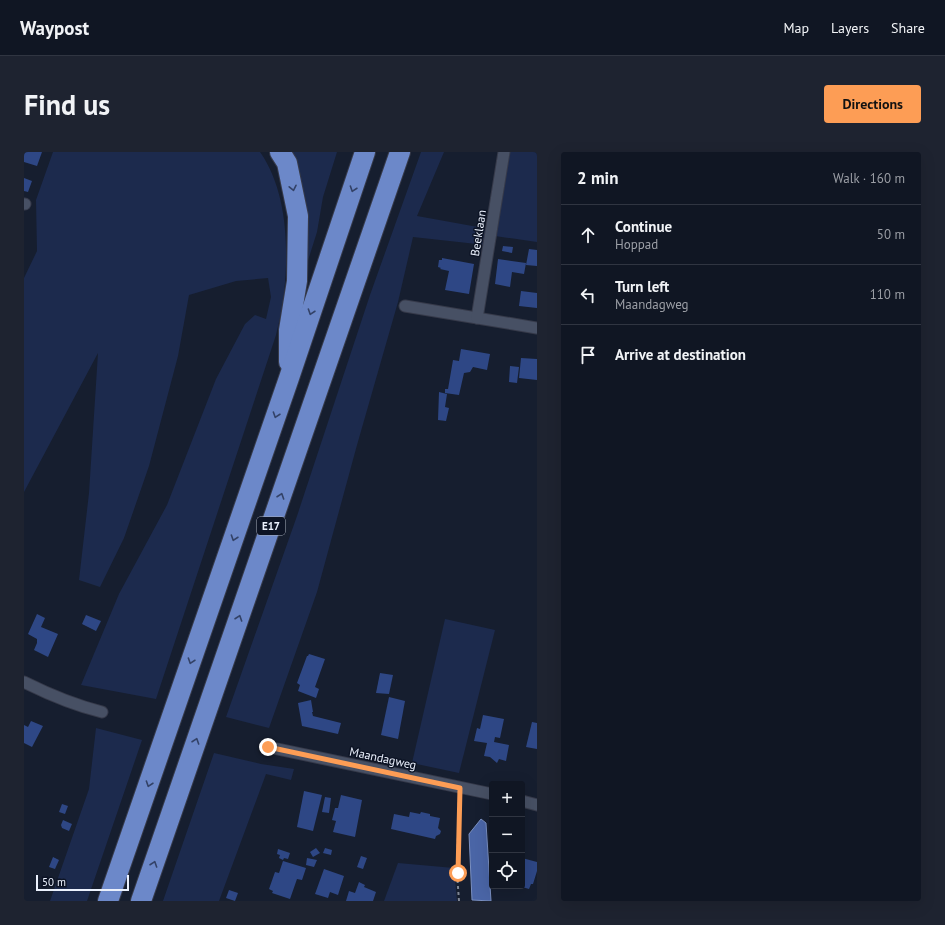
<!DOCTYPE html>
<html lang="en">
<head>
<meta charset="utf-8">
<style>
  :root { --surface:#101623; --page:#1e2330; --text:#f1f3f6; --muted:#9c9fa6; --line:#303541; --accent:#fd9d55 }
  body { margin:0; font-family:"PT Sans",sans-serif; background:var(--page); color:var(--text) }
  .controls { position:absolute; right:12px; bottom:12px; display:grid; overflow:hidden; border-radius:4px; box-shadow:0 4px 16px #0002 }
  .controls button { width:36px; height:36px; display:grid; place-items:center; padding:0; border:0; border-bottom:1px solid var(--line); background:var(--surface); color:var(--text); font:20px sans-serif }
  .scale { position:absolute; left:12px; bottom:10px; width:93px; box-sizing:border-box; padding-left:4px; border:2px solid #ebf1fd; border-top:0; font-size:11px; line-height:14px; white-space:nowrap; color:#ebf1fd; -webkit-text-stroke:3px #0d1425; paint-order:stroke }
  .stop { position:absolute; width:12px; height:12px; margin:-9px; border:3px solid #fd9d55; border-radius:50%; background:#fff }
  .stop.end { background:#fd9d55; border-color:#fff; box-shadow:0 1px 4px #0008 }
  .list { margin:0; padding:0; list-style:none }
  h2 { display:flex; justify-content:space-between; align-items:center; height:52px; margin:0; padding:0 16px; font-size:17px }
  h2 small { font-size:13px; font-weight:400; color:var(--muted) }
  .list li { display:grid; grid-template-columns:26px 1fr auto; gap:12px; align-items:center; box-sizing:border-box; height:60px; padding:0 16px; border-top:1px solid var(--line) }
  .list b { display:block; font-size:15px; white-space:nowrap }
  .list p { margin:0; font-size:13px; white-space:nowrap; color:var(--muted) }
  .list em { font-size:13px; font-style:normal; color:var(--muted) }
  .icon { flex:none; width:22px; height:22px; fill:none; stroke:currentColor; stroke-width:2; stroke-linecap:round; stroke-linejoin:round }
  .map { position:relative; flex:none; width:513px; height:749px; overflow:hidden; border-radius:4px }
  header { display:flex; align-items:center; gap:24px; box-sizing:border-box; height:56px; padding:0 20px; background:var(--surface); border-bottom:1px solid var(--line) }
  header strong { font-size:19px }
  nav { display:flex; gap:22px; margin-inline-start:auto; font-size:14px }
  .intro { display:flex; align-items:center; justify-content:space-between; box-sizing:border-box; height:96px; padding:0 24px }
  h1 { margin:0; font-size:28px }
  .button { padding:10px 18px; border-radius:4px; background:var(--accent); color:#111; font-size:14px; font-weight:700 }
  main { display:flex; gap:24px; padding:0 24px }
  aside { flex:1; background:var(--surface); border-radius:4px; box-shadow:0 4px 16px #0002 }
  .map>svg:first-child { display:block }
  .green { fill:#1c2a4d }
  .water { fill:#4a65a6; stroke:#7a8fc0 }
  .building { fill:#2e4785 }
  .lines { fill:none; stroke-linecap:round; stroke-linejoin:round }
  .minor-casing { stroke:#363a4a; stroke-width:13 }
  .motorway-casing { stroke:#363a4a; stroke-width:22 }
  .path { stroke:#7f8695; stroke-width:2; stroke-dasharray:3 3; stroke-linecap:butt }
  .minor { stroke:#475064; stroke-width:11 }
  .motorway { stroke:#6c88c9; stroke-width:20 }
  .oneway { stroke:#334267 }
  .route { stroke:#fd9d55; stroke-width:5 }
  .labels { text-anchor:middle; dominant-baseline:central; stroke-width:3; stroke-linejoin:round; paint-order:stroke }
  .shield { fill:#0d1425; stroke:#a8afbc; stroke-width:1 }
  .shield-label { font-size:11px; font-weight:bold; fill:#ebf1fd }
  .street-label { font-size:12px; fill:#ebf1fd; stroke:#0d1425 }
</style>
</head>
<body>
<header>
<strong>Waypost</strong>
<nav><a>Map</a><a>Layers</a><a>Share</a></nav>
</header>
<div class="intro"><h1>Find us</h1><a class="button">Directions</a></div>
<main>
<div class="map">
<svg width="513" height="749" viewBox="0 0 513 749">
  <rect width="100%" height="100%" fill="#161e2f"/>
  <g class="green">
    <path d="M 29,0 L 236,0 C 263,38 265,96 260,141 C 259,155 255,170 252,183 L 132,547 L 57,533 L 95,442 L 143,353 L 192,227 L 221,172 L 231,163 L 242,167 L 247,145 L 244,126 L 212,129 L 165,143 L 154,204 L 125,314 L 100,386 L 76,435 L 55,428 L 65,341 L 74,201 L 0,340 L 0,126 L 13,99 L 12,48 Z"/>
    <polygon points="268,0 313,0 299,45 293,80 281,118 277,29"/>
    <polygon points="397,0 420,0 393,64 465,77 462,93 389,85 374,150 333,293 293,440 245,576 202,565 273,364 346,143"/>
    <polygon points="486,0 513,0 513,90 471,84"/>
    <polygon points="421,467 471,478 435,621 388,611"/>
    <polygon points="72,576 118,588 63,749 26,749 65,637"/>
    <polygon points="190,601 237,612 270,617 267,628 242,622 195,749 139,749"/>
    <polygon points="374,711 430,716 433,749 360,749"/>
  </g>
  <polygon class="water" points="457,667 462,671 467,749 448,748 445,682"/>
  <g class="building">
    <polygon points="0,0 18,0 13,14 0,10"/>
    <polygon points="0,26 8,29 4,40 0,39"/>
    <polygon points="479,94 489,95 488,101 478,99"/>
    <polygon points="505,97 513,98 513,114 502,113"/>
    <polygon points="418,106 450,112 445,142 421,138 425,119 416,117 417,116 414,115 415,108 418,108"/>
    <polygon points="474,107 502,111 500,122 488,120 486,135 471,132"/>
    <polygon points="497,139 513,141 513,156 495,154"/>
    <polygon points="437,197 466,202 463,218 449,215 446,220 440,221 435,243 421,241 421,237 424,237 429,208 435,209"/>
    <polygon points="497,206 513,207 513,228 495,226"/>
    <polygon points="486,214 495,215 493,231 485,230"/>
    <polygon points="415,240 423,242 421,255 425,256 422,269 414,268"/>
    <polygon points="13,462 21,466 17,475 34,482 24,505 10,498 13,491 13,487 4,482"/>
    <polygon points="62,463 77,469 72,479 58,472"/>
    <polygon points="285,502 301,507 291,535 295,537 292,546 274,539 276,533 273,531 283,504 284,504"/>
    <polygon points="356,521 369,523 365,542 352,541"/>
    <polygon points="365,545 381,549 374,587 357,583"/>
    <polygon points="287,548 289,560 288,560 289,564 317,571 314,582 278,574 274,551"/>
    <polygon points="459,563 480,567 476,586 471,585 470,590 485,593 482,609 475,607 473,611 466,605 460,604 463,591 450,589 453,576 456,577"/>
    <polygon points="7,569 19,574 8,595 0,591 0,573 4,575"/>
    <polygon points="508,570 513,571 513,597 502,595"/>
    <polygon points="280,639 298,643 289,679 273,675"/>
    <polygon points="317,643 338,648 331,685 309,680 312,669 308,668 311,656 314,656"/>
    <polygon points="301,645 307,646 305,661 298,660"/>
    <polygon points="38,652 44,654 41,662 35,660"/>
    <polygon points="386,660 396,662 397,660 406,662 406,664 416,666 414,676 417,679 416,682 412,684 411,687 367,677 370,662 385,665"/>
    <polygon points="39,668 48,672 45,679 38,676 37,673"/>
    <polygon points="292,696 296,701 289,705 286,700"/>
    <polygon points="301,696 308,698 307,703 299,701"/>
    <polygon points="254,697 266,701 264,707 260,706 259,708 255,706 256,703 253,702"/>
    <polygon points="337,704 343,706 339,717 333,715"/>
    <polygon points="29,705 35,708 31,717 25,715"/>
    <polygon points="283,706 293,708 290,715 282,713"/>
    <polygon points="498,706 513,710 513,719 509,732 507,732 505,737 498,735"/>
    <polygon points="259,709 282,716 278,728 273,727 266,747 248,741 249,739 245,737 251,720 255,721"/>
    <polygon points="300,717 320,724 314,743 306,740 304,746 291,742"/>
    <polygon points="335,730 341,733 340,735 352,740 349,749 322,749 325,739 331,741"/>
    <polygon points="205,738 214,741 211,749 202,746"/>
  </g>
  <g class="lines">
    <defs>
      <g id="minor">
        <polyline points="0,52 1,52"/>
        <polyline points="381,154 513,176"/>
        <polyline points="453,166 480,0"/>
        <path d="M 0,530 C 26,543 50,553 78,560"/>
        <polyline points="244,595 468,642"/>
        <polyline points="498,649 513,653"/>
      </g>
      <g id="motorway">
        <polyline points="256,0 263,11 274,64 273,129 265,178 265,210"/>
        <polyline points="84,749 265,226 341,0"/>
        <polyline points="117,749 376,0"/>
      </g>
    </defs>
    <use href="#minor" class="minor-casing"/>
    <use href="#motorway" class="motorway-casing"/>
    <polyline class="path" points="435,749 433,721 435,646"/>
    <use href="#minor" class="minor"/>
    <use href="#motorway" class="motorway"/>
  </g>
  <defs><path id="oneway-chevron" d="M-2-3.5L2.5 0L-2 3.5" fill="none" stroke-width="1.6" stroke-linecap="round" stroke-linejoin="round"/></defs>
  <g class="oneway">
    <use href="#oneway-chevron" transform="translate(269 36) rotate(78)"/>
    <use href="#oneway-chevron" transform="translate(329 37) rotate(109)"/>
    <use href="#oneway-chevron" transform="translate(287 160) rotate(109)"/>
    <use href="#oneway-chevron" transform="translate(252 263) rotate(109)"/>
    <use href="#oneway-chevron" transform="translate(257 344) rotate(-71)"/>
    <use href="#oneway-chevron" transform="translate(210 386) rotate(109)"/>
    <use href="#oneway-chevron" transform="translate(215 466) rotate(-71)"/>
    <use href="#oneway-chevron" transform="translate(167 509) rotate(109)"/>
    <use href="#oneway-chevron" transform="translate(172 589) rotate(-71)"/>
    <use href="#oneway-chevron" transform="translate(125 632) rotate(109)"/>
    <use href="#oneway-chevron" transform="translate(130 712) rotate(-71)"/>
  </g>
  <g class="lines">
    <polyline class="route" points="244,595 436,636 434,721"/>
  </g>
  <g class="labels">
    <rect class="shield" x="233" y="365" width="28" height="18" rx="3"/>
    <g class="shield-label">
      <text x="247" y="374">E17</text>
    </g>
    <g class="street-label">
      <text transform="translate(454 81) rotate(-81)">Beeklaan</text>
      <text transform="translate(359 606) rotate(12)">Maandagweg</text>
    </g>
  </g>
</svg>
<div class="controls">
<button>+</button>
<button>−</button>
<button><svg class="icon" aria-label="locate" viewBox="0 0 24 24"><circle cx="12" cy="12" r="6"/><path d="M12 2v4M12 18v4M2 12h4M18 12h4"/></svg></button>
</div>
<div class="scale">50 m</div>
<div class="stop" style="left:434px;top:721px"></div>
<div class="stop end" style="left:244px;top:595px"></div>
</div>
<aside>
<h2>2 min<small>Walk · 160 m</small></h2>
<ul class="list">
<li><svg class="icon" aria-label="ahead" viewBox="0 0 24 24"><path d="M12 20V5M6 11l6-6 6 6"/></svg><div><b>Continue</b><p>Hoppad</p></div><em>50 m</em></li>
<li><svg class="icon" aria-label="left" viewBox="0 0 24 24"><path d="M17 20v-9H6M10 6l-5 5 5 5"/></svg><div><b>Turn left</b><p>Maandagweg</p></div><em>110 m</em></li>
<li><svg class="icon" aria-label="arrive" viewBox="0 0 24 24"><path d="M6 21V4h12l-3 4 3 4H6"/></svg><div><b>Arrive at destination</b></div></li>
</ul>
</aside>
</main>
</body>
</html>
